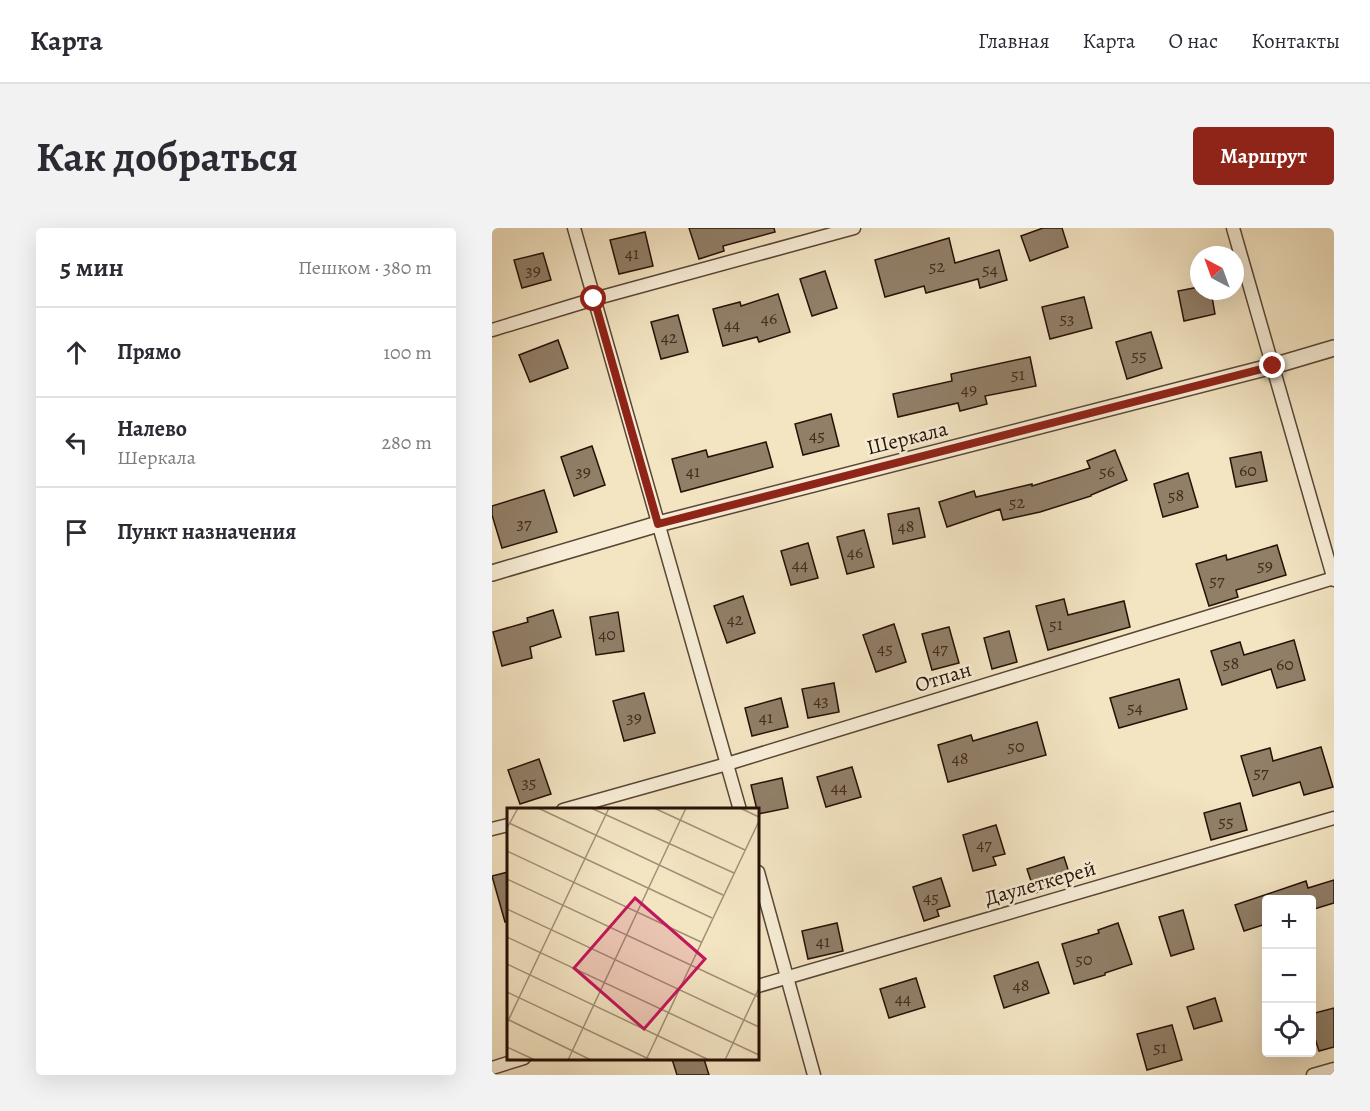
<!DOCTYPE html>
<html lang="ru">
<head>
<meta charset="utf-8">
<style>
  :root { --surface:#fff; --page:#f2f2f3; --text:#2b2b33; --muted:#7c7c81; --line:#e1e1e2; --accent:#8f2418 }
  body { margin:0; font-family:Alegreya,serif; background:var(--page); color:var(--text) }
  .controls { position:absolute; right:18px; bottom:18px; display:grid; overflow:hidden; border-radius:6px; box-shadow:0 6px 24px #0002 }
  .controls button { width:54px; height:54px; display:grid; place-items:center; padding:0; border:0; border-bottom:2px solid var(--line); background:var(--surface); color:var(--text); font:30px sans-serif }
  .compass { position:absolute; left:698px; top:18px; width:54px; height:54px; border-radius:50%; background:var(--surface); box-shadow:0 6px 24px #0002; rotate:319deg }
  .stop { position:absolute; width:18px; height:18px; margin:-14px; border:4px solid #8f2418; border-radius:50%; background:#fff }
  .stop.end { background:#8f2418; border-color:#fff; box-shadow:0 2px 6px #0008 }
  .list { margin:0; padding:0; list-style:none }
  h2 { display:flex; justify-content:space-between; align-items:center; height:78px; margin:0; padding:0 24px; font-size:26px }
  h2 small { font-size:20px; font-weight:400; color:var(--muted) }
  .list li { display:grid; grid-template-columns:39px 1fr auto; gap:18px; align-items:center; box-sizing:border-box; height:90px; padding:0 24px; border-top:2px solid var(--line) }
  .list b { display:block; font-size:22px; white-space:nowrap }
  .list p { margin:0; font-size:20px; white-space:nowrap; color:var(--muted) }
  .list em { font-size:20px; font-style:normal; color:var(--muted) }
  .icon { flex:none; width:33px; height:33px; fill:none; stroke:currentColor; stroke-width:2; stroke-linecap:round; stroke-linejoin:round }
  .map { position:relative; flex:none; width:842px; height:847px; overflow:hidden; border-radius:6px }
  header { display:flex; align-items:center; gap:36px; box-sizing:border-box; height:84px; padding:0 30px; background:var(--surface); border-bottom:2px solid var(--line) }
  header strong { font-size:28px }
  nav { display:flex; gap:33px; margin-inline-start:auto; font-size:21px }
  .intro { display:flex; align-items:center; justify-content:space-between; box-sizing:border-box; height:144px; padding:0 36px }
  h1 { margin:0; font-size:42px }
  .button { padding:15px 27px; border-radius:6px; background:var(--accent); color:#fff; font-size:21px; font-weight:700 }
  main { display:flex; gap:36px; padding:0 36px }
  aside { flex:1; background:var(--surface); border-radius:6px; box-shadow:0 6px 24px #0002 }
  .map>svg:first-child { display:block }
  .building { fill:#917f68; stroke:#261106; stroke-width:1.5 }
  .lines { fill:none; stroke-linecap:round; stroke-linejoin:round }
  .minor-casing { stroke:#594635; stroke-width:15 }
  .tertiary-casing { stroke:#594635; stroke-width:18 }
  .minor { stroke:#f7edd7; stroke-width:12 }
  .tertiary { stroke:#f7edd7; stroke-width:15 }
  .route { stroke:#8f2418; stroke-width:8 }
  .labels { text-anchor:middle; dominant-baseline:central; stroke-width:5; stroke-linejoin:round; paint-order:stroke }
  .number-label { font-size:18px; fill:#412c1e }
  .street-label { font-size:21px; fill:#261106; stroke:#f7edd7 }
  .inset-road { fill:none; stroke:#a19077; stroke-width:1.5 }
  .view { fill:#c2185b; fill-opacity:0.15; stroke:#c2185b; stroke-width:3 }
  .inset-edge { fill:none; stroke:#261106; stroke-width:3 }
</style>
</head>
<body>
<header>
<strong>Карта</strong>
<nav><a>Главная</a><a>Карта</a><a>О нас</a><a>Контакты</a></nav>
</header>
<div class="intro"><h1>Как добраться</h1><a class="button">Маршрут</a></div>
<main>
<aside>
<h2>5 мин<small>Пешком · 380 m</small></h2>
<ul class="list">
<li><svg class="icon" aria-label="ahead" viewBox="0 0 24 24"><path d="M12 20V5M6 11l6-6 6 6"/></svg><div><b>Прямо</b></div><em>100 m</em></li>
<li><svg class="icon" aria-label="left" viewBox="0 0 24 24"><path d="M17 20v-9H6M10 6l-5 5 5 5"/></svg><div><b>Налево</b><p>Шеркала</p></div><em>280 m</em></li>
<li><svg class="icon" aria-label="arrive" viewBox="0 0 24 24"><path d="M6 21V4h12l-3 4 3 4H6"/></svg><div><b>Пункт назначения</b></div></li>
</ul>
</aside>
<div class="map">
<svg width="842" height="847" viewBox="0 0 842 847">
  <rect width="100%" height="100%" fill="#f3e4c2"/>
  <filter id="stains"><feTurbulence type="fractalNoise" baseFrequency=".00333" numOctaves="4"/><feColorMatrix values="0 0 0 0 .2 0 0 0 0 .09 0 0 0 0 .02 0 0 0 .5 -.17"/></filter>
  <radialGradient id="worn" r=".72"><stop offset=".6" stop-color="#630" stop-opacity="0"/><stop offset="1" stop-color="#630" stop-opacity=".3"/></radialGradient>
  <g class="building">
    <polygon points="197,0 282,0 283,4 231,18 232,23 207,31"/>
    <polygon points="551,0 570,0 576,19 538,33 529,8"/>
    <polygon points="153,4 161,38 127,46 118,12"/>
    <polygon points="457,10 463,35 507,22 515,52 488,60 486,51 434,65 432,58 393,69 383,32"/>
    <polygon points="51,25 59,52 30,60 22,32"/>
    <polygon points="333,43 345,80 320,88 308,51"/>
    <polygon points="707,59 707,63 719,63 723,86 692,93 686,63"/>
    <polygon points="286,66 298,104 267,114 265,109 231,118 221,81 248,74 249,78"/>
    <polygon points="592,69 600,100 558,111 550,79"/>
    <polygon points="186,87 196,124 169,131 159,94"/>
    <polygon points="659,104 670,140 635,151 624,114"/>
    <polygon points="66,112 76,140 38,154 27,127"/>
    <polygon points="538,129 544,158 493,168 495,176 468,183 466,175 406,189 401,166 460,153 459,146"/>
    <polygon points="339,186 347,218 311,227 303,196"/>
    <polygon points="274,214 281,239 189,264 180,231 214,222 216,229"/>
    <polygon points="100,218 113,257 82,268 69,229"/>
    <polygon points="623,222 635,252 599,267 599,268 548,284 511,292 508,281 455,299 447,274 482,263 484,269 540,256 540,258 598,240 595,233"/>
    <polygon points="769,224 775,253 744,259 738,230"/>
    <polygon points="696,245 706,279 671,289 662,256"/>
    <polygon points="52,262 65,304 10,320 0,287 0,278"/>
    <polygon points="427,280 433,309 401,316 396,286"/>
    <polygon points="372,302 382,339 355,346 345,309"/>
    <polygon points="316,315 326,350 299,357 289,323"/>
    <polygon points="785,317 794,347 744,362 746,369 717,378 704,336 734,327 735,332"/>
    <polygon points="251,368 263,405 235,415 222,378"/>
    <polygon points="572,371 576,387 632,373 638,399 556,422 544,378"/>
    <polygon points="61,382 69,409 38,419 40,430 10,438 1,404 36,394 35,390"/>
    <polygon points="126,384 132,423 104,427 98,389"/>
    <polygon points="402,396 414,434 384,444 371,407"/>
    <polygon points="457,399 467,435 440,442 430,406"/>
    <polygon points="517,403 525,434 500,441 492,410"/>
    <polygon points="802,412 813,452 785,460 779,441 730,457 719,423 748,414 752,427"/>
    <polygon points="687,451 695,481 627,500 618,470"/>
    <polygon points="342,455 347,484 316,490 310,461"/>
    <polygon points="152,465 163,505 132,513 121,473"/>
    <polygon points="289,470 296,499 260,508 253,480"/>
    <polygon points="545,494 554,527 456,554 446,517 479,507 481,513"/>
    <polygon points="829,519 841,559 812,567 808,554 761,568 749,528 778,520 781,533"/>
    <polygon points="47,531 59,566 28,576 16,542"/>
    <polygon points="360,539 369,569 334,579 325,549"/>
    <polygon points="290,550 296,580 266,586 259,557"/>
    <polygon points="748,575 755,602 719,612 712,585"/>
    <polygon points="504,597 513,626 501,629 504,637 481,643 471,607"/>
    <polygon points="572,629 580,654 543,665 535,641"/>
    <polygon points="16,644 16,693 13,694 0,648"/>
    <polygon points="449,650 458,678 445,682 447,688 432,693 421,659"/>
    <polygon points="842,652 842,675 819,682 819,672 774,672 774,696 752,703 743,677 814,653 816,660"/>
    <polygon points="691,682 702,721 679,728 667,689"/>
    <polygon points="345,695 351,723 316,731 310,703"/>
    <polygon points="626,695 640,736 613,745 613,747 582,756 570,716 607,705 606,702"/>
    <polygon points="546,734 557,765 512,780 502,748"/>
    <polygon points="424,750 433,779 397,790 388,761"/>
    <polygon points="723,770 730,793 702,801 695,779"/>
    <polygon points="842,780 842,819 827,823 819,798 819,786"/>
    <polygon points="680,797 690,832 655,842 645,806"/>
    <polygon points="180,831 212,831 217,847 185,847"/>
  </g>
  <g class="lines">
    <defs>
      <g id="minor">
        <polyline points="82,0 248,582"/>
        <polyline points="741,0 842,352"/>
        <polyline points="0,102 102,71 362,0"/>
        <polyline points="71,582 235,536 842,350"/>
        <polyline points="0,601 16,597"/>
        <polyline points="266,644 322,847"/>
        <polyline points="266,758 842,590"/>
        <polyline points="0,840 32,830"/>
        <polyline points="821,847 842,841"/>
      </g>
      <polyline id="tertiary" points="0,345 166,296 781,138 842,120"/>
    </defs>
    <use href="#minor" class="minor-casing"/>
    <use href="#tertiary" class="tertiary-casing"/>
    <use href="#minor" class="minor"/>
    <use href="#tertiary" class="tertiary"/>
  </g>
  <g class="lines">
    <polyline class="route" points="102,71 166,296 781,138"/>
  </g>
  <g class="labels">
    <g class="number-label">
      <text x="140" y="25">41</text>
      <text x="445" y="38">52</text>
      <text x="498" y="41">54</text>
      <text x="41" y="42">39</text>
      <text x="277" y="90">46</text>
      <text x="575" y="90">53</text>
      <text x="240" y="96">44</text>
      <text x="177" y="109">42</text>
      <text x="647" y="127">55</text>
      <text x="526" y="146">51</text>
      <text x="477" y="161">49</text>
      <text x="325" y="207">45</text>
      <text x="756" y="242">60</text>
      <text x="91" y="243">39</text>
      <text x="201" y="243">41</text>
      <text x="615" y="243">56</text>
      <text x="684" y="267">58</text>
      <text x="525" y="274">52</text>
      <text x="32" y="295">37</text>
      <text x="414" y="298">48</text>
      <text x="363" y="324">46</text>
      <text x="308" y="336">44</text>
      <text x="773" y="337">59</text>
      <text x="725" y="352">57</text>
      <text x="243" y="391">42</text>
      <text x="564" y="396">51</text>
      <text x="115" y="406">40</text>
      <text x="393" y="420">45</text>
      <text x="448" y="420">47</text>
      <text x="739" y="435">58</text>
      <text x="793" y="436">60</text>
      <text x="329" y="472">43</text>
      <text x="643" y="479">54</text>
      <text x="142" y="489">39</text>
      <text x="274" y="489">41</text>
      <text x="524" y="518">50</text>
      <text x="468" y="530">48</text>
      <text x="769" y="544">57</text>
      <text x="37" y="554">35</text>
      <text x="347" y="559">44</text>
      <text x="734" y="593">55</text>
      <text x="492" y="616">47</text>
      <text x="439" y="669">45</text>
      <text x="331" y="713">41</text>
      <text x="592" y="731">50</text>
      <text x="529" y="757">48</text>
      <text x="411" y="770">44</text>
      <text x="668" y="819">51</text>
    </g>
    <g class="street-label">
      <text transform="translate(415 210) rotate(-14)">Шеркала</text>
      <text transform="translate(451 449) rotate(-17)">Отпан</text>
      <text transform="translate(548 655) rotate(-16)">Даулеткерей</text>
    </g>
  </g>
  <g transform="translate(15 580)">
    <rect width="252" height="252" fill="#f3e4c2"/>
    <path class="inset-road" d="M 31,0 L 216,87M 84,0 L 227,65M 147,0 L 238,42M 233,0 L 252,9M 2,15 L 205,110M 0,20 L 11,0M 0,43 L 194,134M 0,71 L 252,189M 0,101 L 252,219M 0,129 L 252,247M 0,156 L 202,252M 0,184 L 144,252M 2,212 L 84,252M 0,215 L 102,0M 0,239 L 28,252M 61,252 L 179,0M 139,252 L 252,13M 218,252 L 252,180"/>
    <path class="view" d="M 128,90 L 198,151 L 137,221 L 67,160 Z"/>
    <rect width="252" height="252" class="inset-edge"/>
  </g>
  <rect width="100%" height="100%" filter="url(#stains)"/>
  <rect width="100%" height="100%" fill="url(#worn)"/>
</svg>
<div class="controls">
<button>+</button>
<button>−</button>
<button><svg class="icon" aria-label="locate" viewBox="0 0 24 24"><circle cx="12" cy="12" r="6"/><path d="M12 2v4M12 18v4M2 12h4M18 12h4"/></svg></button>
</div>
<svg class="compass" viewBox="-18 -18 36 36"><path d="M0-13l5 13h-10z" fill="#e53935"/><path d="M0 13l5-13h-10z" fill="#7c7c81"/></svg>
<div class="stop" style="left:102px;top:71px"></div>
<div class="stop end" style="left:781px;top:138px"></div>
</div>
</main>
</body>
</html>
